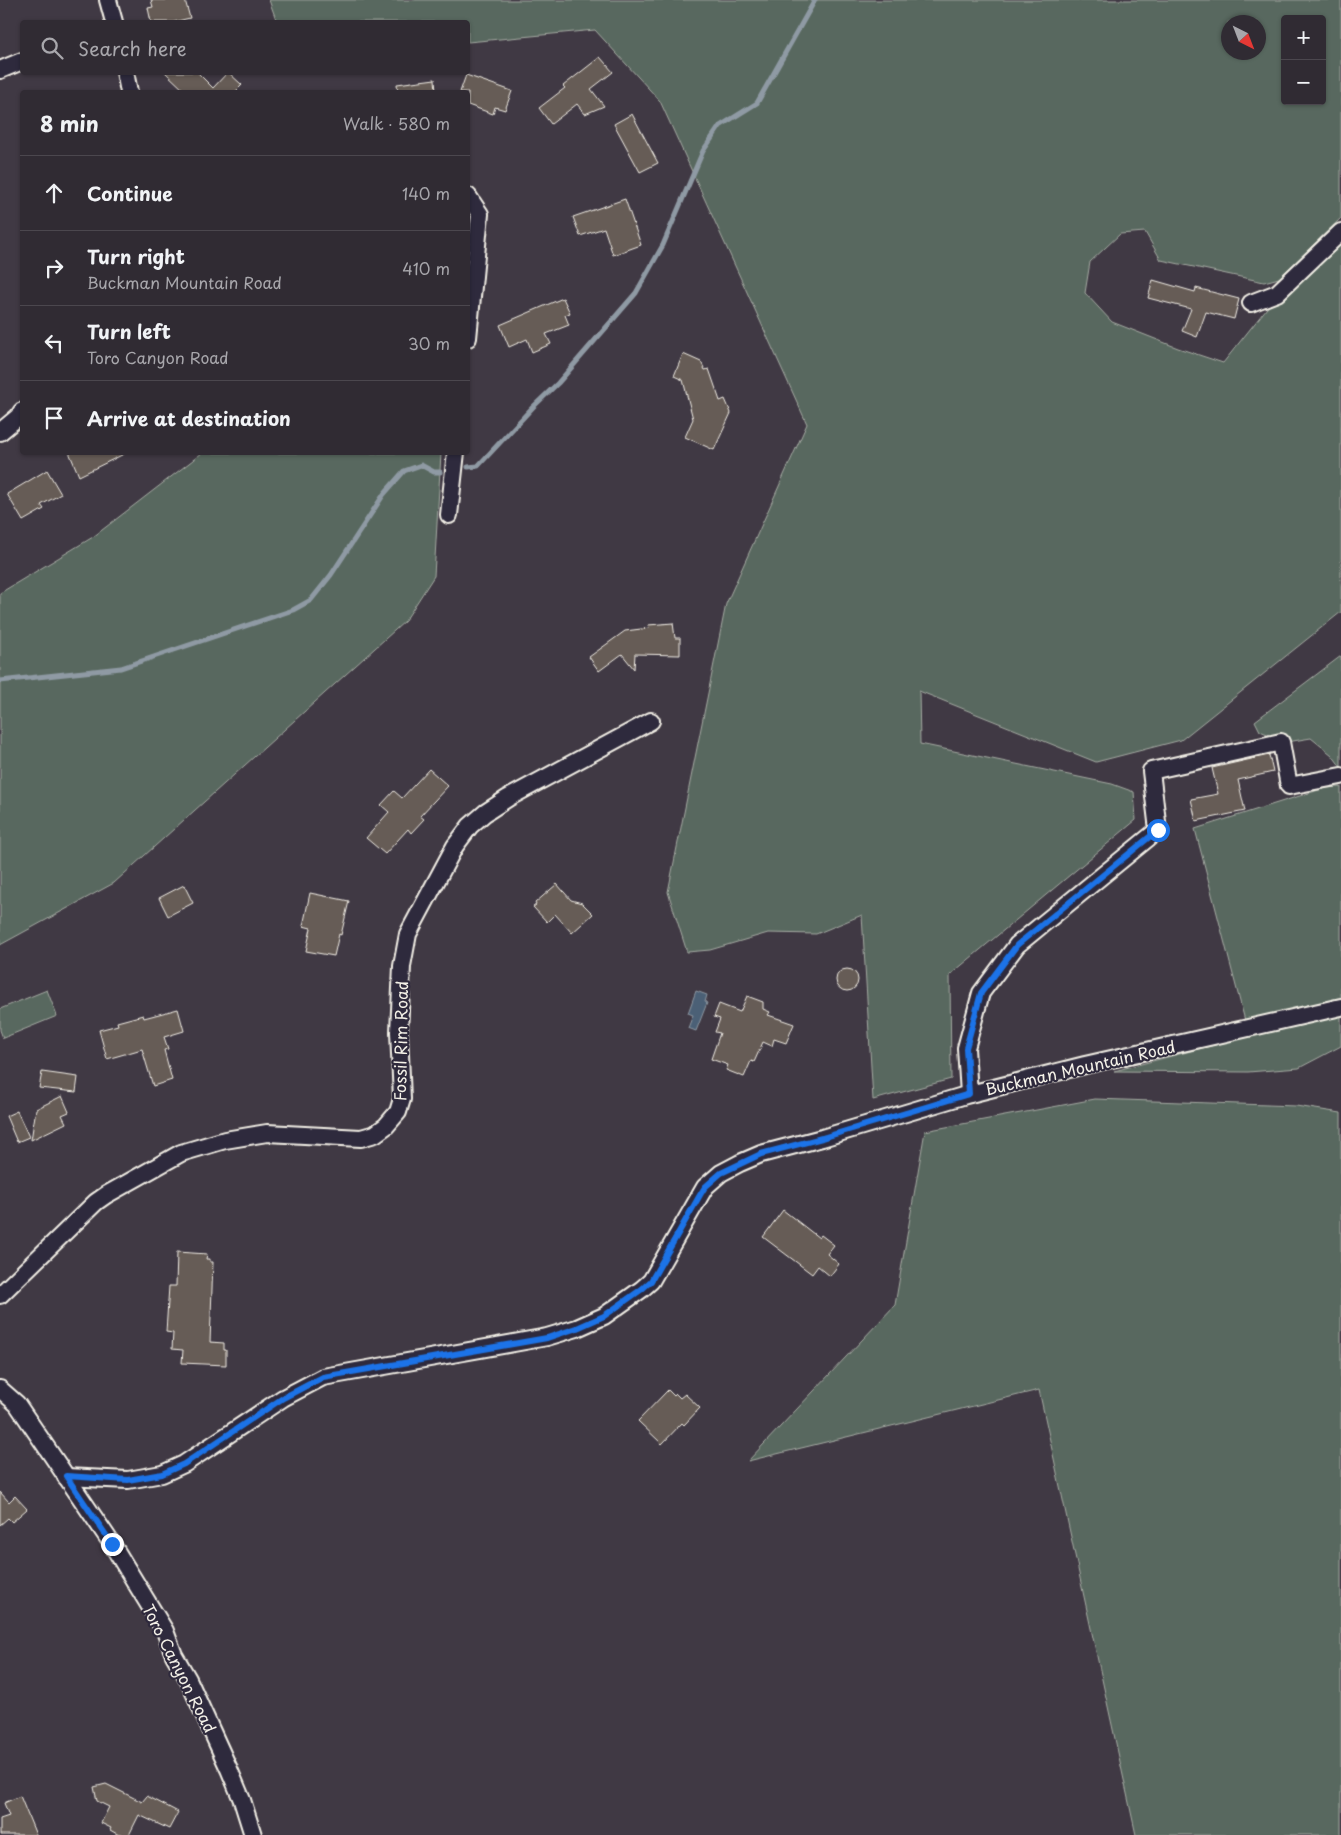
<!DOCTYPE html>
<html lang="en">
<head>
<meta charset="utf-8">
<style>
  :root { --surface:#302b33; --page:#38333b; --text:#f1f3f6; --muted:#a8a7ac; --line:#4b474e }
  body { margin:0; font-family:"Playpen Sans",sans-serif; background:var(--page); color:var(--text) }
  .controls { position:absolute; right:15px; top:15px; display:grid; overflow:hidden; border-radius:5px; box-shadow:0 1px 4px #0004 }
  .controls button { width:45px; height:45px; display:grid; place-items:center; padding:0; border:0; border-bottom:1px solid var(--line); background:var(--surface); color:var(--text); font:25px sans-serif }
  .compass { position:absolute; left:1221px; top:15px; width:45px; height:45px; border-radius:50%; background:var(--surface); box-shadow:0 1px 4px #0004; rotate:138deg }
  .stop { position:absolute; width:15px; height:15px; margin:-11px; border:4px solid #1a73e8; border-radius:50%; background:#fff }
  .stop.end { background:#1a73e8; border-color:#fff; box-shadow:0 1px 5px #0008 }
  .list { margin:0; padding:0; list-style:none }
  h2 { display:flex; justify-content:space-between; align-items:center; height:65px; margin:0; padding:0 20px; font-size:21px }
  h2 small { font-size:16px; font-weight:400; color:var(--muted) }
  .list li { display:grid; grid-template-columns:32px 1fr auto; gap:15px; align-items:center; box-sizing:border-box; height:75px; padding:0 20px; border-top:1px solid var(--line) }
  .list b { display:block; font-size:19px; white-space:nowrap }
  .list p { margin:0; font-size:16px; white-space:nowrap; color:var(--muted) }
  .list em { font-size:16px; font-style:normal; color:var(--muted) }
  .icon { flex:none; width:28px; height:28px; fill:none; stroke:currentColor; stroke-width:2; stroke-linecap:round; stroke-linejoin:round }
  .map { position:relative; flex:none; width:1341px; height:1835px; overflow:hidden }
  .search { position:absolute; background:var(--surface); box-shadow:0 1px 4px #0004; left:20px; top:20px; width:450px; height:55px; display:flex; align-items:center; gap:12px; box-sizing:border-box; padding:0 18px; border-radius:5px; color:var(--muted); font-size:19px }
  .panel { position:absolute; background:var(--surface); box-shadow:0 1px 4px #0004; left:20px; top:90px; width:450px; height:365px; border-radius:5px }
  .map>svg:first-child { display:block }
  .green { fill:#58685f; stroke:#a6aca4; fill-rule:evenodd }
  .water { fill:#4b6076; stroke:#8f9aa4 }
  .lines { fill:none; stroke-linecap:round; stroke-linejoin:round }
  .stream { stroke:#8f9aa4; stroke-width:5 }
  .building { fill:#665b56; stroke:#f4f1e8 }
  .minor-casing { stroke:#f4f1e8; stroke-width:20 }
  .minor { stroke:#2f2a3d; stroke-width:16 }
  .route { stroke:#1a73e8; stroke-width:6 }
  .labels { text-anchor:middle; dominant-baseline:central; stroke-width:4.5; stroke-linejoin:round; paint-order:stroke }
  .street-label { font-size:16px; fill:#f4f1e8; stroke:#2f2a3d }
</style>
</head>
<body>
<div class="map">
<svg width="1341" height="1835" viewBox="0 0 1341 1835">
  <rect width="100%" height="100%" fill="#403944"/>
  <filter id="ink" filterUnits="userSpaceOnUse"><feTurbulence type="fractalNoise" baseFrequency=".02" numOctaves="2"/><feDisplacementMap in="SourceGraphic" scale="10" xChannelSelector="R" yChannelSelector="G"/><feConvolveMatrix kernelMatrix="1 2 1 2 8 2 1 2 1" color-interpolation-filters="sRGB"/></filter>
  <g filter="url(#ink)">
    <g class="green">
      <path d="M 269,0 L 1341,0 L 1341,218 L 1279,278 L 1264,282 L 1161,260 L 1145,232 L 1120,234 L 1090,262 L 1085,293 L 1112,322 L 1178,348 L 1223,363 L 1267,308 L 1311,271 L 1341,238 L 1341,612 L 1181,740 L 1096,762 L 919,691 L 920,744 L 1112,784 L 1134,792 L 1136,820 L 950,975 L 951,1079 L 873,1100 L 862,915 L 816,934 L 768,933 L 710,950 L 687,952 L 668,892 L 726,604 L 807,424 L 660,101 L 595,30 L 468,42 L 468,22 L 277,22 ZM 1285,19 L 1322,19 L 1322,101 L 1285,101 ZM 1228,22 L 1258,22 L 1258,52 L 1228,52 Z"/>
      <polygon points="202,453 441,453 434,576 405,621 114,883 0,945 0,593 93,537"/>
      <polygon points="1341,656 1341,767 1332,755 1311,738 1287,742 1260,731 1255,721"/>
      <polygon points="1341,787 1341,1046 1299,1068 1248,1072 1114,1071 1249,1036 1195,829 1325,788"/>
      <polygon points="47,990 57,1016 3,1038 0,1030 0,1009"/>
      <polygon points="1095,1099 1296,1106 1341,1113 1341,1835 1136,1835 1039,1390 748,1461 895,1305 925,1131"/>
    </g>
    <polygon class="water" points="696,991 707,995 705,1002 707,1003 696,1031 688,1028 693,1015 688,1013"/>
    <g class="lines">
      <g class="stream">
        <polyline points="468,467 478,466 533,407 558,383 636,293 663,245 703,151 720,126 757,103 815,0"/>
        <polyline points="0,681 121,668 293,610 311,600 331,575 384,494 404,471 421,465 434,472 440,472"/>
      </g>
    </g>
    <g class="building">
      <polygon points="151,0 185,0 190,18 173,22 151,22 148,8 153,7"/>
      <polygon points="600,57 613,72 591,89 604,106 585,114 577,104 551,124 539,108 565,88 563,86"/>
      <polygon points="165,72 197,72 213,88 228,72 242,85 235,92 186,92"/>
      <polygon points="466,75 512,91 505,110 495,107 493,114 468,105 468,92 460,92"/>
      <polygon points="435,79 436,92 398,92 397,84"/>
      <polygon points="632,114 658,163 640,172 614,124"/>
      <polygon points="625,199 641,245 613,255 604,228 580,236 573,217"/>
      <polygon points="1153,280 1195,292 1196,288 1239,299 1234,319 1206,312 1197,337 1182,331 1191,309 1148,298"/>
      <polygon points="563,298 570,313 565,315 569,325 546,334 551,344 532,352 527,339 509,347 500,325"/>
      <polygon points="683,354 701,362 705,370 709,369 720,401 725,399 731,413 714,450 685,437 693,419 683,380 674,376"/>
      <polygon points="69,452 128,452 79,476"/>
      <polygon points="47,470 61,494 41,505 44,509 23,521 7,494"/>
      <polygon points="673,623 675,638 680,638 680,655 635,654 634,669 622,654 599,671 589,657 625,631 649,628 648,625"/>
      <polygon points="1269,755 1273,772 1238,780 1245,811 1196,821 1191,799 1218,794 1212,768"/>
      <polygon points="429,769 448,786 420,816 424,819 411,833 408,829 385,854 366,838 389,812 381,805 394,791 402,798"/>
      <polygon points="557,884 571,900 582,903 593,914 572,933 555,914 547,922 533,907 536,905 535,903"/>
      <polygon points="184,885 193,903 168,916 159,898"/>
      <polygon points="310,893 349,901 341,935 339,934 334,956 306,951 311,928 303,926"/>
      <circle cx="847" cy="980" r="11"/>
      <polygon points="747,996 763,1002 763,1009 770,1012 768,1015 794,1024 786,1043 774,1039 772,1046 763,1042 755,1060 754,1062 751,1061 744,1077 726,1070 728,1065 711,1059 720,1033 715,1032 720,1019 714,1017 719,1004 740,1012"/>
      <polygon points="178,1009 184,1031 164,1037 168,1049 164,1050 172,1080 153,1086 142,1049 107,1059 99,1030 118,1025 117,1022 143,1015 144,1018"/>
      <polygon points="42,1072 78,1077 76,1092 39,1088"/>
      <polygon points="62,1096 69,1112 62,1115 66,1123 31,1140 36,1109"/>
      <polygon points="17,1111 29,1137 17,1142 6,1116"/>
      <polygon points="783,1210 819,1238 821,1235 834,1245 827,1254 839,1264 830,1276 818,1266 812,1274 763,1237"/>
      <polygon points="177,1252 207,1254 206,1259 210,1259 210,1262 213,1262 210,1342 224,1343 224,1350 226,1350 226,1365 182,1363 183,1350 172,1349 173,1333 166,1332 169,1286 176,1286"/>
      <polygon points="668,1390 674,1396 676,1394 680,1398 685,1394 700,1408 684,1425 682,1423 662,1444 638,1421"/>
      <polygon points="0,1492 9,1502 15,1496 27,1509 12,1522 8,1518 0,1525"/>
      <polygon points="106,1784 142,1802 147,1796 178,1812 169,1829 139,1815 129,1835 119,1835 110,1830 111,1828 101,1823 109,1807 97,1801 94,1787"/>
      <polygon points="20,1796 36,1835 0,1835 0,1819 9,1816 4,1803"/>
    </g>
    <g class="lines">
      <defs>
        <g id="minor">
          <polyline points="108,0 114,22"/>
          <polyline points="0,70 22,61"/>
          <polyline points="125,72 129,92"/>
          <polyline points="468,196 480,214 468,338"/>
          <polyline points="1251,303 1277,293 1341,232"/>
          <polyline points="0,432 18,417 22,411"/>
          <polyline points="449,515 456,452"/>
          <polyline points="969,1094 966,1048 981,993 1017,945 1158,830 1151,771 1281,742 1289,786 1341,776"/>
          <polyline points="0,1295 96,1202 106,1195 181,1153 225,1140 267,1133 361,1138 375,1134 386,1126 398,1112 402,1099 399,1032 402,966 408,934 455,846 470,826 485,813 508,798 651,721"/>
          <polyline points="0,1389 17,1404 112,1544 165,1631 174,1655 188,1679 229,1769 242,1800 253,1835"/>
          <polyline points="66,1477 128,1480 162,1474 184,1464 283,1398 323,1377 547,1337 577,1328 604,1316 642,1289 651,1281 705,1187 721,1173 740,1163 761,1154 822,1138 966,1095 1085,1065 1341,1007"/>
        </g>
      </defs>
      <use href="#minor" class="minor-casing"/>
      <use href="#minor" class="minor"/>
    </g>
  </g>
  <g class="lines" filter="url(#ink)">
    <polyline class="route" points="112,1544 66,1476 128,1480 162,1474 184,1464 283,1398 323,1377 547,1338 577,1328 604,1316 642,1289 651,1281 700,1195 705,1187 721,1173 761,1154 822,1138 969,1094 966,1048 981,993 1017,945 1158,830"/>
  </g>
  <g class="labels">
    <g class="street-label">
      <text transform="translate(400 1041) rotate(-89)">Fossil Rim Road</text>
      <text transform="translate(1080 1067) rotate(-13)">Buckman Mountain Road</text>
      <text transform="translate(180 1668) rotate(63)">Toro Canyon Road</text>
    </g>
  </g>
</svg>
<div class="controls">
<button>+</button>
<button>−</button>
</div>
<svg class="compass" viewBox="-18 -18 36 36"><path d="M0-13l5 13h-10z" fill="#e53935"/><path d="M0 13l5-13h-10z" fill="#a8a7ac"/></svg>
<div class="stop" style="left:1158px;top:830px"></div>
<div class="stop end" style="left:112px;top:1544px"></div>
<div class="search"><svg class="icon" aria-label="search" viewBox="0 0 24 24"><circle cx="10" cy="10" r="6"/><path d="M15 15l6 6"/></svg>Search here</div>
<section class="panel">
<h2>8 min<small>Walk · 580 m</small></h2>
<ul class="list">
<li><svg class="icon" aria-label="ahead" viewBox="0 0 24 24"><path d="M12 20V5M6 11l6-6 6 6"/></svg><div><b>Continue</b></div><em>140 m</em></li>
<li><svg class="icon" aria-label="right" viewBox="0 0 24 24"><path d="M7 20v-9h11M14 6l5 5-5 5"/></svg><div><b>Turn right</b><p>Buckman Mountain Road</p></div><em>410 m</em></li>
<li><svg class="icon" aria-label="left" viewBox="0 0 24 24"><path d="M17 20v-9H6M10 6l-5 5 5 5"/></svg><div><b>Turn left</b><p>Toro Canyon Road</p></div><em>30 m</em></li>
<li><svg class="icon" aria-label="arrive" viewBox="0 0 24 24"><path d="M6 21V4h12l-3 4 3 4H6"/></svg><div><b>Arrive at destination</b></div></li>
</ul>
</section>
</div>
</body>
</html>
